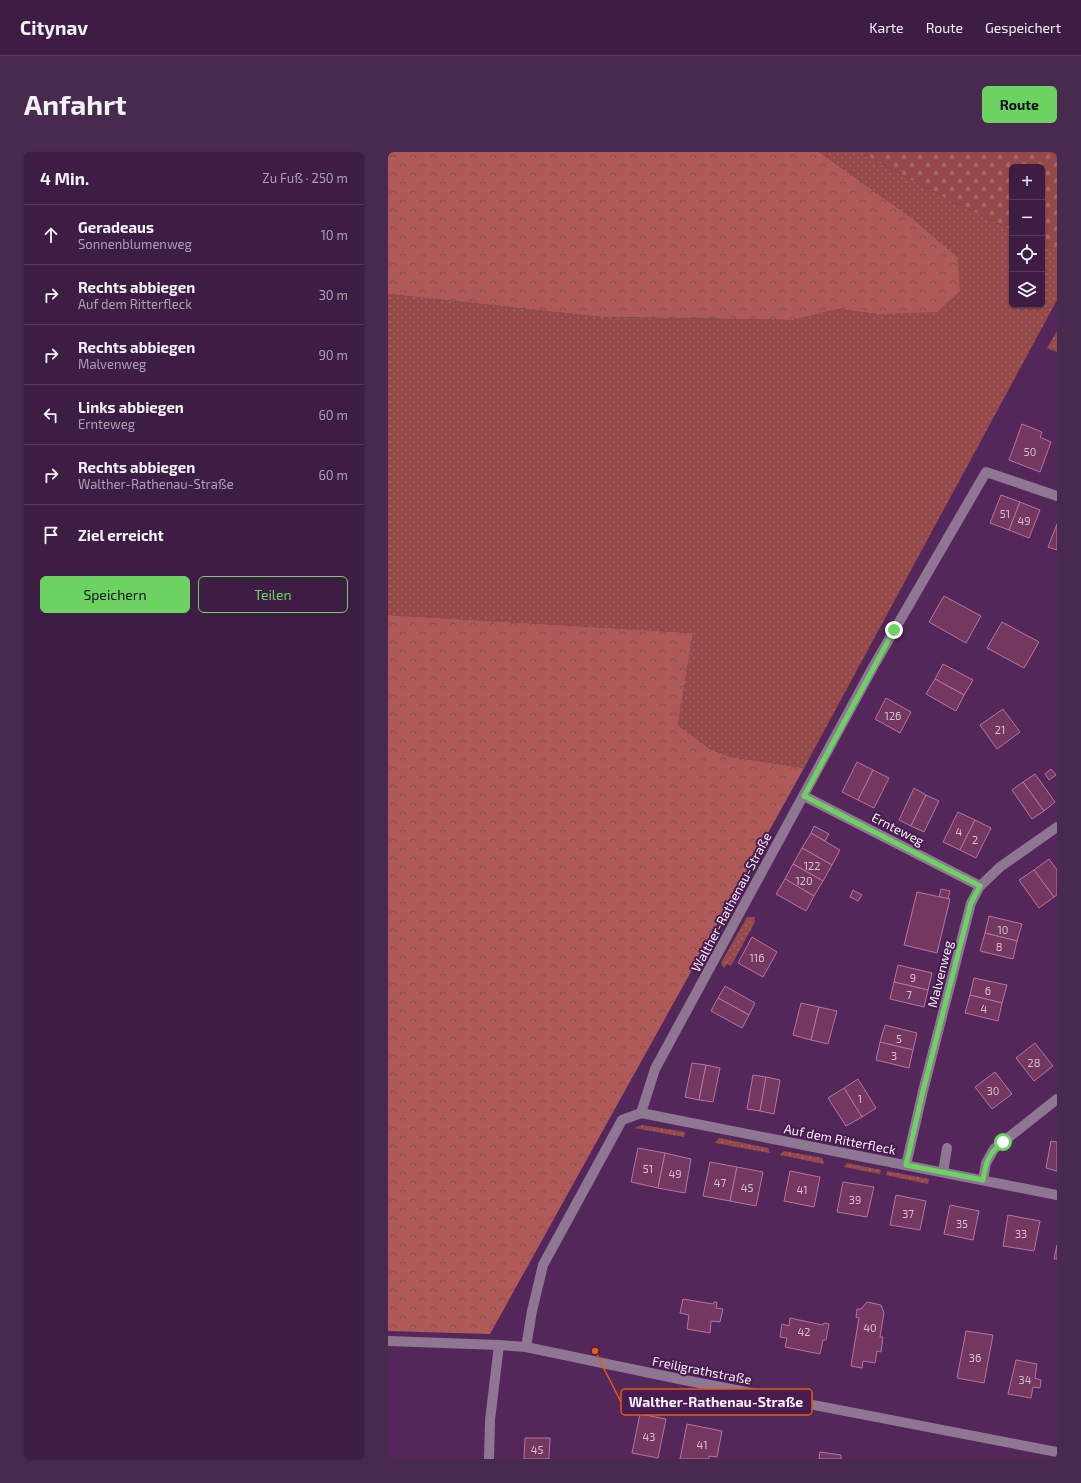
<!DOCTYPE html>
<html lang="de">
<head>
<meta charset="utf-8">
<style>
  :root { --surface:#3e1d44; --page:#492a4f; --text:#f1f3f6; --muted:#ada2b2; --line:#573b5d; --accent:#6cd362 }
  body { margin:0; font-family:"Exo 2",sans-serif; background:var(--page); color:var(--text) }
  .controls { position:absolute; right:12px; top:12px; display:grid; overflow:hidden; border-radius:6px; box-shadow:0 1px 3px #0004 }
  .controls button { width:36px; height:36px; display:grid; place-items:center; padding:0; border:0; border-bottom:1px solid var(--line); background:var(--surface); color:var(--text); font:20px sans-serif }
  .stop { position:absolute; width:12px; height:12px; margin:-9px; border:3px solid #6cd362; border-radius:50%; background:#fff }
  .stop.end { background:#6cd362; border-color:#fff; box-shadow:0 1px 4px #0008 }
  .list { margin:0; padding:0; list-style:none }
  h2 { display:flex; justify-content:space-between; align-items:center; height:52px; margin:0; padding:0 16px; font-size:17px }
  h2 small { font-size:13px; font-weight:400; color:var(--muted) }
  .list li { display:grid; grid-template-columns:26px 1fr auto; gap:12px; align-items:center; box-sizing:border-box; height:60px; padding:0 16px; border-top:1px solid var(--line) }
  .list b { display:block; font-size:15px; white-space:nowrap }
  .list p { margin:0; font-size:13px; white-space:nowrap; color:var(--muted) }
  .list em { font-size:13px; font-style:normal; color:var(--muted) }
  .actions { display:flex; gap:8px; padding:12px 16px }
  .actions a { flex:1; padding:9px 0; border:1px solid var(--accent); border-radius:6px; text-align:center; font-size:14px; color:var(--accent) }
  .actions .main { background:var(--accent); color:#111 }
  .icon { flex:none; width:22px; height:22px; fill:none; stroke:currentColor; stroke-width:2; stroke-linecap:round; stroke-linejoin:round }
  .map { position:relative; flex:none; width:669px; height:1307px; overflow:hidden; border-radius:6px }
  header { display:flex; align-items:center; gap:24px; box-sizing:border-box; height:56px; padding:0 20px; background:var(--surface); border-bottom:1px solid var(--line) }
  header strong { font-size:19px }
  nav { display:flex; gap:22px; margin-inline-start:auto; font-size:14px }
  .intro { display:flex; align-items:center; justify-content:space-between; box-sizing:border-box; height:96px; padding:0 24px }
  h1 { margin:0; font-size:28px }
  .button { padding:10px 18px; border-radius:6px; background:var(--accent); color:#111; font-size:14px; font-weight:700 }
  main { display:flex; gap:24px; padding:0 24px }
  aside { flex:1; background:var(--surface); border-radius:6px; box-shadow:0 1px 3px #0004 }
  .map>svg:first-child { display:block }
  .grass { fill:url(#grass-dots) }
  .forest { fill:url(#forest-crowns) }
  .cemetery { fill:url(#cemetery-stones) }
  .building { fill:#743860; stroke:#b6749e }
  .lines { fill:none; stroke-linecap:round; stroke-linejoin:round }
  .minor { stroke:#8f7793; stroke-width:10 }
  .route { stroke:#6cd362; stroke-width:5 }
  .labels { text-anchor:middle; dominant-baseline:central; stroke-width:4; stroke-linejoin:round; paint-order:stroke }
  .number-label { font-size:11px; fill:#d8c1d4 }
  .street-label { font-size:13px; fill:#faeffb; stroke:#481c4f }
  .leader { fill:none; stroke:#e8590c; stroke-width:1.5 }
  .callout-dot { fill:#e8590c; stroke:#481c4f; stroke-width:1.5 }
  .callout { fill:#481c4f; stroke:#e8590c; stroke-width:1.5 }
  .callout-label { font-size:14px; text-anchor:middle; font-weight:bold; fill:#faeffb }
</style>
</head>
<body>
<header>
<strong>Citynav</strong>
<nav><a>Karte</a><a>Route</a><a>Gespeichert</a></nav>
</header>
<div class="intro"><h1>Anfahrt</h1><a class="button">Route</a></div>
<main>
<aside>
<h2>4 Min.<small>Zu Fuß · 250 m</small></h2>
<ul class="list">
<li><svg class="icon" aria-label="ahead" viewBox="0 0 24 24"><path d="M12 20V5M6 11l6-6 6 6"/></svg><div><b>Geradeaus</b><p>Sonnenblumenweg</p></div><em>10 m</em></li>
<li><svg class="icon" aria-label="right" viewBox="0 0 24 24"><path d="M7 20v-9h11M14 6l5 5-5 5"/></svg><div><b>Rechts abbiegen</b><p>Auf dem Ritterfleck</p></div><em>30 m</em></li>
<li><svg class="icon" aria-label="right" viewBox="0 0 24 24"><path d="M7 20v-9h11M14 6l5 5-5 5"/></svg><div><b>Rechts abbiegen</b><p>Malvenweg</p></div><em>90 m</em></li>
<li><svg class="icon" aria-label="left" viewBox="0 0 24 24"><path d="M17 20v-9H6M10 6l-5 5 5 5"/></svg><div><b>Links abbiegen</b><p>Ernteweg</p></div><em>60 m</em></li>
<li><svg class="icon" aria-label="right" viewBox="0 0 24 24"><path d="M7 20v-9h11M14 6l5 5-5 5"/></svg><div><b>Rechts abbiegen</b><p>Walther-Rathenau-Straße</p></div><em>60 m</em></li>
<li><svg class="icon" aria-label="arrive" viewBox="0 0 24 24"><path d="M6 21V4h12l-3 4 3 4H6"/></svg><div><b>Ziel erreicht</b></div></li>
</ul>
<div class="actions"><a class="main">Speichern</a><a>Teilen</a></div>
</aside>
<div class="map">
<svg width="669" height="1307" viewBox="0 0 669 1307">
  <defs>
    <pattern id="grass-dots" width="8" height="8" patternUnits="userSpaceOnUse"><rect width="8" height="8" fill="#954a49"/><path d="M2 2h.1M6 6h.1" fill="none" stroke="#a56464" stroke-width="1.8" stroke-linecap="round"/></pattern>
    <pattern id="forest-crowns" width="20" height="18" patternUnits="userSpaceOnUse"><rect width="20" height="18" fill="#af5a59"/><path d="M2 6a3 3 0 1 1 6 0M12 15a3 3 0 1 1 6 0" fill="none" stroke="#825253"/></pattern>
    <pattern id="cemetery-stones" width="16" height="16" patternUnits="userSpaceOnUse"><rect width="16" height="16" fill="#954a49"/><path d="M2 7V4a2 2 0 0 1 4 0v3zM10 15v-3a2 2 0 0 1 4 0v3z" fill="#a56464"/></pattern>
  </defs>
  <rect width="100%" height="100%" fill="#53275a"/>
  <g class="grass">
    <polygon points="431,0 475,0 477,3 557,46 624,78 624,153 654,153 654,92 669,99 669,148 416,616 343,605 322,597 290,573 305,481 0,463 0,142 214,165 405,168 450,157 489,162 521,64"/>
    <polygon points="669,179 669,200 659,196"/>
    <polygon points="359,765 366,765 367,770 343,814 339,812 336,816 333,811"/>
    <polygon points="254,973 297,980 296,985 246,976"/>
    <polygon points="331,986 380,996 382,1001 327,991"/>
    <polygon points="396,999 434,1006 436,1012 392,1003"/>
    <polygon points="459,1011 493,1018 492,1022 456,1015"/>
    <polygon points="499,1019 541,1027 540,1032 498,1023"/>
  </g>
  <g class="forest">
    <polygon points="0,0 431,0 521,64 569,105 572,139 549,160 489,162 450,157 405,168 214,165 0,142"/>
    <polygon points="0,463 305,481 290,573 322,597 343,605 416,616 102,1182 0,1179"/>
  </g>
  <polygon class="cemetery" points="475,0 669,0 669,99 654,92 654,15 624,15 624,78 557,46 477,3"/>
  <g class="building">
    <polygon points="634,272 654,280 652,285 663,290 652,320 621,308"/>
    <polygon points="613,343 632,350 621,378 602,371"/>
    <polygon points="632,350 652,358 641,386 621,378"/>
    <polygon points="669,372 669,398 660,395"/>
    <polygon points="556,444 593,464 578,491 541,470"/>
    <polygon points="614,470 651,490 636,516 599,496"/>
    <polygon points="555,512 585,528 576,543 547,527"/>
    <polygon points="547,527 576,543 568,559 538,542"/>
    <polygon points="498,546 523,560 512,581 487,567"/>
    <polygon points="615,557 632,580 609,597 592,573"/>
    <polygon points="469,610 485,618 470,648 454,640"/>
    <polygon points="663,617 668,623 661,628 657,622"/>
    <polygon points="485,618 501,626 486,656 470,648"/>
    <polygon points="647,622 667,650 656,659 635,630"/>
    <polygon points="635,630 656,659 644,667 624,638"/>
    <polygon points="526,636 538,643 523,674 511,668"/>
    <polygon points="538,643 551,649 536,680 523,674"/>
    <polygon points="570,660 587,668 572,698 555,690"/>
    <polygon points="587,668 603,676 588,706 572,698"/>
    <polygon points="426,674 441,682 437,689 423,681"/>
    <polygon points="423,681 452,698 444,713 414,696"/>
    <polygon points="414,696 444,713 435,729 405,712"/>
    <polygon points="661,707 669,718 669,743 666,745 646,718"/>
    <polygon points="405,712 435,729 426,744 397,727"/>
    <polygon points="646,718 666,745 651,756 631,728"/>
    <polygon points="397,727 426,744 418,759 388,742"/>
    <polygon points="553,737 562,739 560,747 551,745"/>
    <polygon points="465,738 474,743 470,749 462,745"/>
    <polygon points="529,740 562,747 549,801 516,793"/>
    <polygon points="601,764 634,772 629,789 597,781"/>
    <polygon points="597,781 629,789 625,807 592,799"/>
    <polygon points="364,785 389,800 375,825 350,811"/>
    <polygon points="510,813 544,821 540,838 506,830"/>
    <polygon points="586,826 619,833 614,851 582,843"/>
    <polygon points="506,830 540,838 536,855 502,847"/>
    <polygon points="337,834 367,851 361,863 330,846"/>
    <polygon points="582,843 614,851 610,869 577,861"/>
    <polygon points="330,846 361,863 354,876 323,859"/>
    <polygon points="413,851 431,855 423,888 405,883"/>
    <polygon points="431,855 449,859 440,892 423,888"/>
    <polygon points="497,873 529,881 525,898 492,890"/>
    <polygon points="492,890 525,898 521,916 488,908"/>
    <polygon points="647,891 665,914 646,929 628,906"/>
    <polygon points="304,911 318,913 311,948 297,945"/>
    <polygon points="318,913 332,916 325,950 311,948"/>
    <polygon points="607,920 624,942 604,957 587,935"/>
    <polygon points="365,923 378,925 372,959 359,957"/>
    <polygon points="378,925 392,928 386,962 372,959"/>
    <polygon points="470,927 488,956 474,965 456,936"/>
    <polygon points="456,936 474,965 458,974 440,946"/>
    <polygon points="663,989 669,990 669,1019 658,1016"/>
    <polygon points="250,996 277,1001 270,1036 243,1030"/>
    <polygon points="277,1001 303,1007 297,1041 270,1036"/>
    <polygon points="322,1010 349,1015 342,1049 315,1044"/>
    <polygon points="349,1015 375,1020 368,1054 342,1049"/>
    <polygon points="402,1019 432,1025 426,1055 396,1049"/>
    <polygon points="455,1030 486,1035 479,1065 449,1060"/>
    <polygon points="508,1043 538,1049 532,1078 502,1073"/>
    <polygon points="562,1053 591,1059 585,1088 556,1082"/>
    <polygon points="620,1063 652,1069 646,1099 615,1094"/>
    <polygon points="669,1093 669,1107 666,1107"/>
    <polygon points="295,1147 325,1152 326,1150 329,1150 328,1156 335,1157 332,1170 323,1169 322,1181 299,1177 301,1163 292,1161"/>
    <polygon points="479,1150 493,1153 496,1161 492,1185 495,1185 493,1200 489,1199 487,1211 475,1209 474,1216 463,1214 464,1207 471,1166 468,1165 469,1157 473,1157"/>
    <polygon points="402,1166 435,1173 436,1171 441,1172 438,1188 435,1188 432,1202 397,1195 399,1186 392,1185 394,1172 401,1174"/>
    <polygon points="578,1179 605,1183 596,1231 569,1226"/>
    <polygon points="628,1208 649,1212 647,1226 653,1228 652,1236 645,1235 643,1246 620,1242"/>
    <polygon points="252,1262 278,1267 270,1306 244,1301"/>
    <polygon points="299,1272 334,1279 329,1305 321,1304 321,1307 292,1307"/>
    <polygon points="137,1286 162,1286 161,1307 136,1307"/>
    <polygon points="432,1300 453,1303 453,1307 431,1307"/>
  </g>
  <g class="lines">
    <g class="minor">
      <polyline points="416,644 592,734"/>
      <polyline points="253,961 267,917 485,515 598,320 669,344"/>
      <polyline points="253,961 669,1043"/>
      <polyline points="518,1013 535,939 583,751 592,734 612,715 669,675"/>
      <polyline points="555,1020 559,996"/>
      <polyline points="595,1028 598,1011 606,997 669,947"/>
      <polyline points="0,1189 111,1193 138,1195 291,1227 669,1300"/>
      <polyline points="138,1195 144,1159 155,1113 234,968 253,961"/>
      <polyline points="101,1307 102,1268 111,1193"/>
    </g>
  </g>
  <g class="lines">
    <path class="route" d="M 506,478 L 416,644 L 592,734 L 583,751 L 535,939 L 518,1013 L 595,1028 C 598,1010 600,1002 615,990"/>
  </g>
  <g class="labels">
    <g class="number-label">
      <text x="642" y="299">50</text>
      <text x="617" y="361">51</text>
      <text x="636" y="368">49</text>
      <text x="505" y="563">126</text>
      <text x="612" y="577">21</text>
      <text x="571" y="679">4</text>
      <text x="587" y="687">2</text>
      <text x="424" y="713">122</text>
      <text x="416" y="728">120</text>
      <text x="615" y="777">10</text>
      <text x="611" y="794">8</text>
      <text x="369" y="805">116</text>
      <text x="525" y="825">9</text>
      <text x="600" y="838">6</text>
      <text x="521" y="842">7</text>
      <text x="596" y="856">4</text>
      <text x="511" y="886">5</text>
      <text x="506" y="903">3</text>
      <text x="646" y="910">28</text>
      <text x="605" y="938">30</text>
      <text x="472" y="946">1</text>
      <text x="260" y="1016">51</text>
      <text x="287" y="1021">49</text>
      <text x="332" y="1030">47</text>
      <text x="359" y="1035">45</text>
      <text x="414" y="1037">41</text>
      <text x="467" y="1047">39</text>
      <text x="520" y="1061">37</text>
      <text x="574" y="1071">35</text>
      <text x="633" y="1081">33</text>
      <text x="482" y="1175">40</text>
      <text x="416" y="1179">42</text>
      <text x="587" y="1205">36</text>
      <text x="637" y="1227">34</text>
      <text x="261" y="1284">43</text>
      <text x="314" y="1292">41</text>
      <text x="149" y="1297">45</text>
    </g>
    <g class="street-label">
      <text transform="translate(510 677) rotate(27)">Ernteweg</text>
      <text transform="translate(343 750) rotate(-62)">Walther-Rathenau-Straße</text>
      <text transform="translate(552 822) rotate(-76)">Malvenweg</text>
      <text transform="translate(452 987) rotate(11)">Auf dem Ritterfleck</text>
      <text transform="translate(314 1218) rotate(11)">Freiligrathstraße</text>
    </g>
  </g>
  <path class="leader" d="M207 1199L233 1250"/>
  <circle class="callout-dot" cx="207" cy="1199" r="4"/>
  <rect class="callout" x="233" y="1237" width="191" height="26" rx="4"/>
  <g class="callout-label">
    <text x="328" y="1255">Walther-Rathenau-Straße</text>
  </g>
</svg>
<div class="controls">
<button>+</button>
<button>−</button>
<button><svg class="icon" aria-label="locate" viewBox="0 0 24 24"><circle cx="12" cy="12" r="6"/><path d="M12 2v4M12 18v4M2 12h4M18 12h4"/></svg></button>
<button><svg class="icon" aria-label="layers" viewBox="0 0 24 24"><path d="M12 4l9 5-9 5-9-5zM3 14l9 5 9-5"/></svg></button>
</div>
<div class="stop" style="left:615px;top:990px"></div>
<div class="stop end" style="left:506px;top:478px"></div>
</div>
</main>
</body>
</html>
